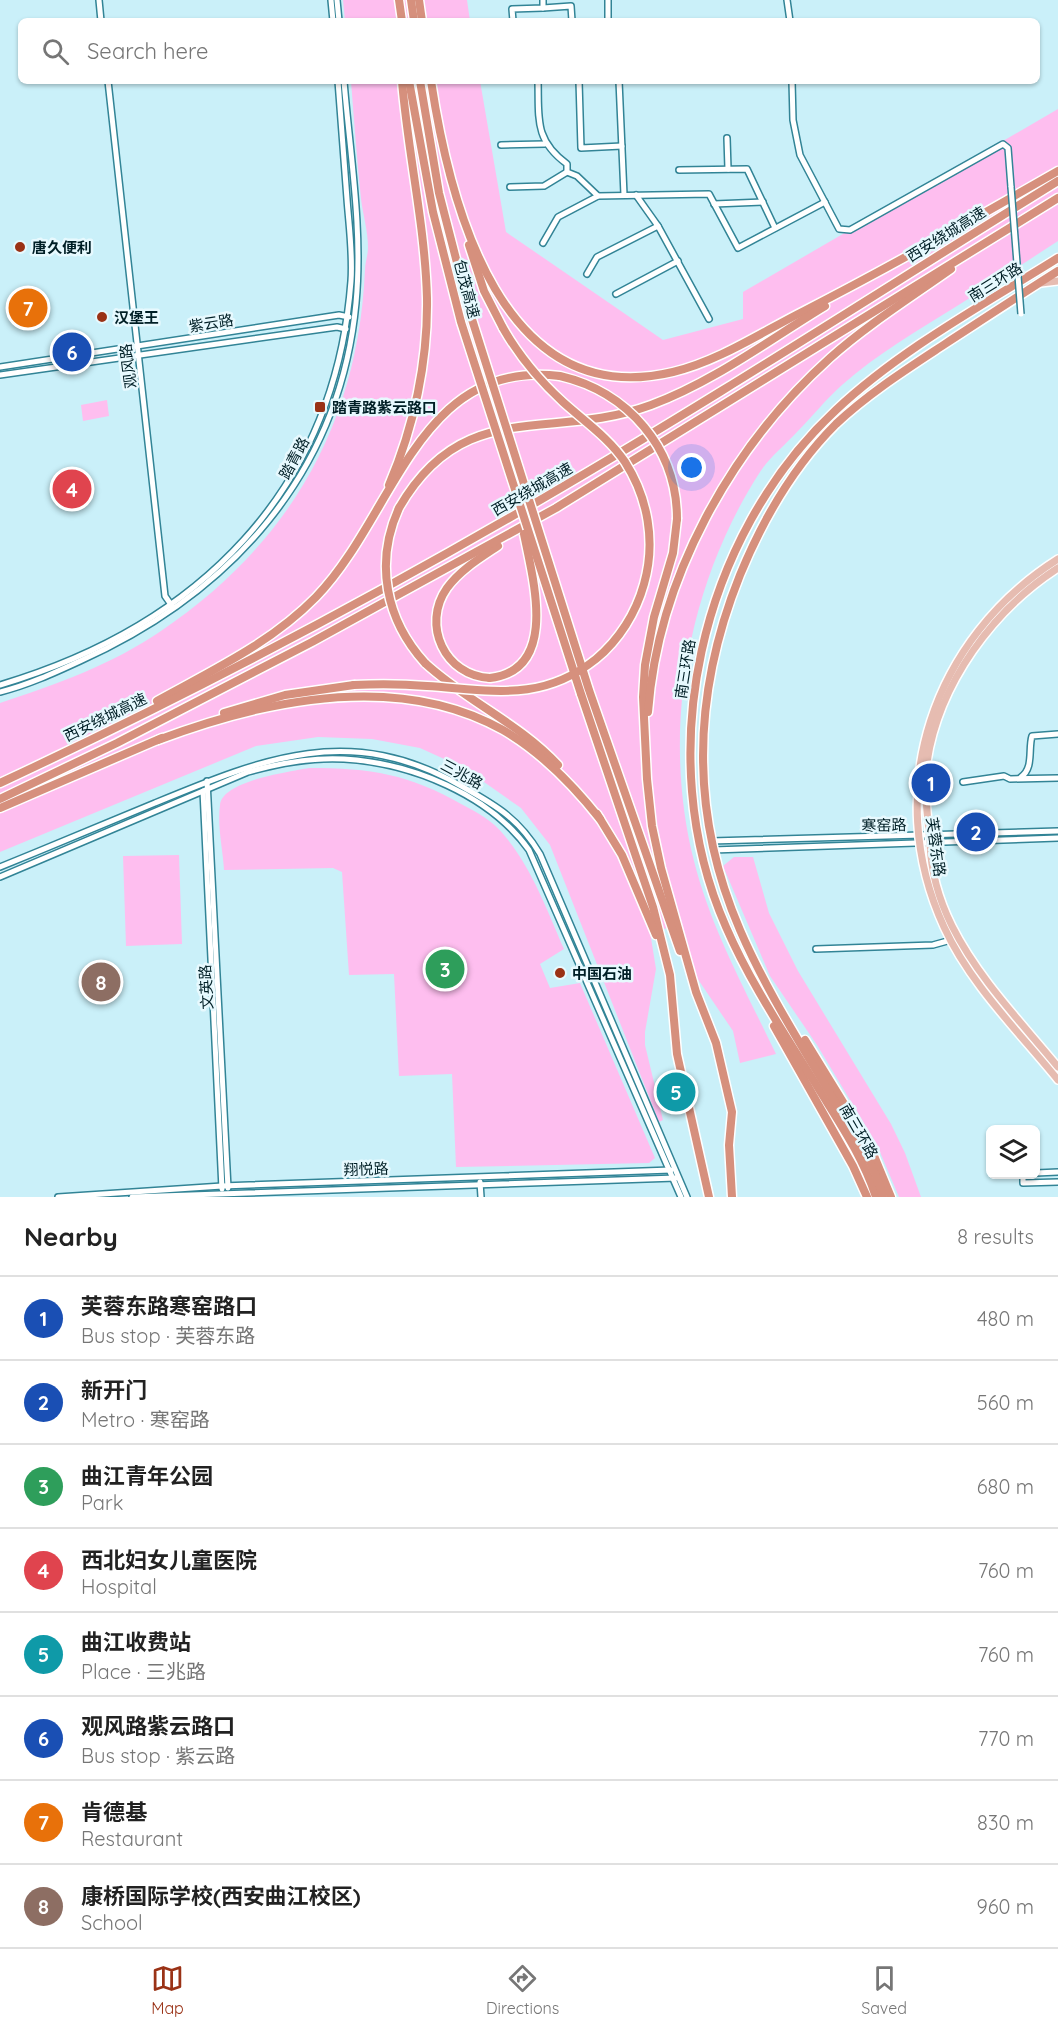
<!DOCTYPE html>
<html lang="en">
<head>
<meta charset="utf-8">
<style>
  :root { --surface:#fff; --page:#f6f6f6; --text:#222; --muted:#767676; --line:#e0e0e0; --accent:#9a3216 }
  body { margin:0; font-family:Quicksand,"Noto Sans SC",sans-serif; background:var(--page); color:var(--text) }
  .controls { position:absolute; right:18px; bottom:18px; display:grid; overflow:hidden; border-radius:9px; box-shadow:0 2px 4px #0004 }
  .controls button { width:54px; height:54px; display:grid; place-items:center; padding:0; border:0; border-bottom:2px solid var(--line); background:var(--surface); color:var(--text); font:30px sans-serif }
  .you { position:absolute; left:692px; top:468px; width:21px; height:21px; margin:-15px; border:4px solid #fff; border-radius:50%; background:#1a73e8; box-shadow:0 0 0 9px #1a73e833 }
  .badge { display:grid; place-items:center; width:39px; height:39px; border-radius:50%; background:var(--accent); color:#fff; font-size:20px; font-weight:700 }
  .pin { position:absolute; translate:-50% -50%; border:3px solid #fff; box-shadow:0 2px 6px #0006 }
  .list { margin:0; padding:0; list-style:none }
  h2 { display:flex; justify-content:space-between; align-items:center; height:78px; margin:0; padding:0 24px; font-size:26px }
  h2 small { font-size:20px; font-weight:400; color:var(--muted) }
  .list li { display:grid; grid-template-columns:39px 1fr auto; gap:18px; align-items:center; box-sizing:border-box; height:84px; padding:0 24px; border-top:2px solid var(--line) }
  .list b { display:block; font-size:22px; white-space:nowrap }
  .list p { margin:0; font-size:20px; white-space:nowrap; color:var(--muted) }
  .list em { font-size:20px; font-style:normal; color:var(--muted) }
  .icon { flex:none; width:33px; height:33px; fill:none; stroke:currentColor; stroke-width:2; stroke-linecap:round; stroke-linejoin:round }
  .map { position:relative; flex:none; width:1058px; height:1197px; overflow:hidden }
  .search { position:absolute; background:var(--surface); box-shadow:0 2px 4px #0004; left:18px; right:18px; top:18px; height:66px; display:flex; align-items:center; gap:15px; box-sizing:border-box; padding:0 21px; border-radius:9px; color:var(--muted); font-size:22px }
  .sheet { height:750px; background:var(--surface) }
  nav { display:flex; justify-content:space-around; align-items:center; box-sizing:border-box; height:84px; border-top:2px solid var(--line); background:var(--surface); font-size:16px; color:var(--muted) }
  nav a { display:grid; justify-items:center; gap:3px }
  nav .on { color:var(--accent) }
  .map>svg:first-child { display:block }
  .green { fill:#febeef }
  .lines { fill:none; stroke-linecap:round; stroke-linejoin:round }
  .minor-casing { stroke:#328496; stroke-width:8 }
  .major-casing { stroke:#fff; stroke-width:10 }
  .highway-casing { stroke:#fff; stroke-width:11 }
  .minor { stroke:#fff; stroke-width:5 }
  .major { stroke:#e6bcb1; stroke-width:7 }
  .highway { stroke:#d6907d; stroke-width:8 }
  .minor-bridge-casing { stroke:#328496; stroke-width:8; stroke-linecap:butt }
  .highway-bridge-casing { stroke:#fff; stroke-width:11; stroke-linecap:butt }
  .minor-bridge { stroke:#fff; stroke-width:5 }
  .highway-bridge { stroke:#d6907d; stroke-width:8 }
  .poi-dot { fill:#9a3216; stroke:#e7f9fe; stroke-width:2 }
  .labels { text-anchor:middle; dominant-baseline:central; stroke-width:5; stroke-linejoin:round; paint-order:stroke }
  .street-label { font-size:15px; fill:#001f26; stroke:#e7f9fe }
  .poi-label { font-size:15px; font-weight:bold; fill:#001f26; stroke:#e7f9fe; text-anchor:start }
</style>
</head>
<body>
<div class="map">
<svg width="1058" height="1197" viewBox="0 0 1058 1197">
  <rect width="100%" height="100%" fill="#caf0f9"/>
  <g class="green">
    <polygon points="343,0 467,0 470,21 345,21"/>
    <path d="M 351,81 L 480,81 L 506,232 L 663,340 L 743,319 L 743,292 L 1058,109 L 1058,241 C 1024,263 991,285 957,306 C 917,331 877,354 842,385 C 826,399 812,417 797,432 C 785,445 769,458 760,472 C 687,585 661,732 694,861 C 711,929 746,991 776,1054 L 740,1063 L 733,1031 L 693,972 L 681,925 L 650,932 L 656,969 L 645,1032 L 645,1045 L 663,1120 L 659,1122 L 550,845 L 521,808 L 464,768 L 420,748 L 372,739 L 318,737 L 256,746 L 0,852 L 0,703 C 55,685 113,664 161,631 C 289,544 358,425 365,270 C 365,263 368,255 368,248 C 368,231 363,215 361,199 C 357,160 354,120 351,81 Z"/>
    <polygon points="107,400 109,416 83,421 81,405"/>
    <path d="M 309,768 C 371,768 409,774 463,805 C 478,813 493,821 504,835 C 532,868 547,910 564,949 L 540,964 L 550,988 L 580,983 L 655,1158 L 649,1163 L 456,1167 L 452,1074 L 399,1076 L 394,974 L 349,975 L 342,872 L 333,868 L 224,870 C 223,850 217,826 220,805 C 222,781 288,772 309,768 Z"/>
    <polygon points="179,855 182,944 126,946 123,856"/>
    <polygon points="734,857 753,857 769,913 798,971 891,1124 905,1153 921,1197 899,1197 877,1145 817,1045 770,976 723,866"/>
  </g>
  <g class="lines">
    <defs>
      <g id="minor">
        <polyline points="99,0 101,21"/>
        <polyline points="331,0 333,21"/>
        <polyline points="337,0 339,21"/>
        <polyline points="608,0 608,21"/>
        <polyline points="787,0 790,21"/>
        <polyline points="543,8 571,6 572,21"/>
        <polyline points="513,21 512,9 543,8 543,0"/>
        <polyline points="108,81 165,596 172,606"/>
        <path d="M 538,81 C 539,118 534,140 567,164 L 567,172 L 577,176 L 598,196 L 709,194 L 738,248 L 825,202"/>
        <polyline points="579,81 581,148 622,146"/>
        <polyline points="619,81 624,195"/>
        <polyline points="792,81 793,120 800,155 839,229 850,230 1003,144 1008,148 1011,187"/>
        <polyline points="727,138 728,169"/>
        <polyline points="501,145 545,144"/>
        <polyline points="679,170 747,169 775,228"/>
        <polyline points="510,187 544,186 567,172"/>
        <polyline points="636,195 658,226 709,319"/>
        <polyline points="714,204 763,202"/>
        <polyline points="543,243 558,217 598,196"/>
        <polyline points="587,274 597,257 658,226"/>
        <polyline points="616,294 678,261"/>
        <polyline points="0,367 339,315 349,317"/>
        <polyline points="0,375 337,327 346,329"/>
        <path d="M 0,685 C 198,626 335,492 351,281 C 353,254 349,226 347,199 C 344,160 341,120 338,81"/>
        <path d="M 0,692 C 28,685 54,673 80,661 C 231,593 340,473 356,303 C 363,230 350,154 344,81"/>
        <path d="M 1021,777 C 1034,768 1028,749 1032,736 L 1058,734"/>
        <polyline points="207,781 228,1188"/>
        <polyline points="963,782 1004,776 1010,779 1058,778"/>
        <polyline points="203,791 222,1189"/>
        <polyline points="711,841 1058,831"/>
        <polyline points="713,850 1058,838"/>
        <path d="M 0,867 C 52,846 104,824 155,803 C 264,758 351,722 463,787 C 497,806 519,819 540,854 L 687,1197"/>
        <path d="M 0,877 L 248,772 C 280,763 311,757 344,759 C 411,763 489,794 529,850 L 681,1197"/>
        <polyline points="816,949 933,945 951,940"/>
        <polyline points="1036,1173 1058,1172"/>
        <polyline points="1023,1174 1023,1183 1058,1182"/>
        <polyline points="480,1182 481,1197"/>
        <polyline points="58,1197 222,1186 671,1170"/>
        <polyline points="132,1197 676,1178"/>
      </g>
      <g id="major">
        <polyline points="1041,283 1058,281"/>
        <path d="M 1058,559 C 933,638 881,790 944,927 C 970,984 1019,1032 1058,1080"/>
        <path d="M 1058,568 C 993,610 939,683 927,762 C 923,789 928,816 930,843 C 931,872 939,900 952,926 C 978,978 1021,1022 1058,1067"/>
      </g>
      <g id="highway">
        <polyline points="399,0 402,21"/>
        <polyline points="411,0 414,21"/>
        <polyline points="419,0 422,21"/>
        <polyline points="409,81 433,212 461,322"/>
        <polyline points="420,81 439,193 470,313"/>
        <path d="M 431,81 C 450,206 502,413 673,372 C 719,361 762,332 804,311 C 890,267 974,219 1058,171"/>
        <polyline points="469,245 484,291 503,328"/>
        <path d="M 389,485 C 414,427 428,361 427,298 C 425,225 408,154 402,81"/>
        <path d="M 399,508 C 464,395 551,442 651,405 C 713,382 769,340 825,306"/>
        <polyline points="677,519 673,553 654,617 645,665 643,697 647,779 652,826 661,868 696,992 716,1043 732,1112 729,1145 732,1197"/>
        <path d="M 425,663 C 466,701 519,723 558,765"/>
        <path d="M 490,678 C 445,676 421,625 447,588 C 460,570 480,558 498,546"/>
        <polyline points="589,690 680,951"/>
        <polyline points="581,694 653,907 670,975 677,1054 709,1197"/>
        <path d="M 157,701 C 213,670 271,643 316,597 C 395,516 418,358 560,376"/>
        <path d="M 648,712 C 658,578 731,447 830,358 C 867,325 910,298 951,269"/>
        <polyline points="224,713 285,695 354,685"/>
        <path d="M 158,740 C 264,700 398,671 503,730 C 541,752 573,785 600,819"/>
        <path d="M 0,783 C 187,696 369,600 547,496 C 720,395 888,286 1058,181"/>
        <polyline points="0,799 117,743 312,642 556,508 1058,198"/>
        <polyline points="0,808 162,738"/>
        <polyline points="597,814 622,855 656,935"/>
        <polyline points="774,1026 853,1166 867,1197"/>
        <polyline points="805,1040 870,1146 891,1197"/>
        <path d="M 876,1197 C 864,1160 843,1128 823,1096 C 789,1040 752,987 726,927 C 650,755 700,537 836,410 C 901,349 983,305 1058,258"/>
        <path d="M 883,1197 C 873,1160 852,1129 832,1097 C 800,1043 765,988 740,930 C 689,812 693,692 740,575 C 763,519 793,467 836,424 C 869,393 907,369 945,344 C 982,320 1020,295 1058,271"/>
      </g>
    </defs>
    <use href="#minor" class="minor-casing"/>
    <use href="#major" class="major-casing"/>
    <use href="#highway" class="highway-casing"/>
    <use href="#minor" class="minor"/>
    <use href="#major" class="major"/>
    <use href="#highway" class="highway"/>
    <defs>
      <polyline id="minor-bridge" points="1011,187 1021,314"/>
      <g id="highway-bridge">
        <polyline points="470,313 589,690"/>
        <polyline points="461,322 581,694"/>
        <path d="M 560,376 C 628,392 677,448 677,519"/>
        <path d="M 399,508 C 374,563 386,620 425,663"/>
        <path d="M 490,678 C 559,670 533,579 524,534"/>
        <path d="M 354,685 C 378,684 402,684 427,686 C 491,690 541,703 596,659 C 619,640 636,613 644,584 C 656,542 648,498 625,462 C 609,438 584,421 563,402 C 539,380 519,356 503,328"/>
      </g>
    </defs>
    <use href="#minor-bridge" class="minor-bridge-casing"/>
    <use href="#highway-bridge" class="highway-bridge-casing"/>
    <use href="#minor-bridge" class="minor-bridge"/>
    <use href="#highway-bridge" class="highway-bridge"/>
  </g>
  <g class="poi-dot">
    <circle cx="20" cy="247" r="6"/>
    <circle cx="102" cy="317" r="6"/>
    <rect x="314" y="401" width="12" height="12" rx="3"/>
    <circle cx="560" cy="973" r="6"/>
  </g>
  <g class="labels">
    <g class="street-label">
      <text transform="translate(946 234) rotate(-32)">西安绕城高速</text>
      <text transform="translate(995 282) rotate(-32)">南三环路</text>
      <text transform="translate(467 289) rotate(75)">包茂高速</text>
      <text transform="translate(211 323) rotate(-9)">紫云路</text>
      <text transform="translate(128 366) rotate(-97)">观风路</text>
      <text transform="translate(294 458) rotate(-62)">踏青路</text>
      <text transform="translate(532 489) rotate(-30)">西安绕城高速</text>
      <text transform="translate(685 669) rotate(-81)">南三环路</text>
      <text transform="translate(105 717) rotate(-26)">西安绕城高速</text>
      <text transform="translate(462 774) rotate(28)">三兆路</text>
      <text transform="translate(884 825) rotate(-1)">寒窑路</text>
      <text transform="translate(936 847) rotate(82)">芙蓉东路</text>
      <text transform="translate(206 987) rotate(-93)">文英路</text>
      <text transform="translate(859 1131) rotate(60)">南三环路</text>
      <text transform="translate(366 1169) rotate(-2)">翔悦路</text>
    </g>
    <g class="poi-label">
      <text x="32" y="247">唐久便利</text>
      <text x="114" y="317">汉堡王</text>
      <text x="332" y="407">踏青路紫云路口</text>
      <text x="572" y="973">中国石油</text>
    </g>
  </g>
</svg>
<div class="controls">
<button><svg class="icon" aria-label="layers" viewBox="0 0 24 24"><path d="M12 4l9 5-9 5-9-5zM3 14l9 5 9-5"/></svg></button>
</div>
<div class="you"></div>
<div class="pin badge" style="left:931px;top:783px;background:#1a4fb4">1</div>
<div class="pin badge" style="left:976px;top:832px;background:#1a4fb4">2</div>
<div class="pin badge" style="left:445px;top:969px;background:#2e9e5b">3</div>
<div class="pin badge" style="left:72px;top:489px;background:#e0444e">4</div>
<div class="pin badge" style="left:676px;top:1092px;background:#0f9aa8">5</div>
<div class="pin badge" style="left:72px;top:352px;background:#1a4fb4">6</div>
<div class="pin badge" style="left:28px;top:308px;background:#e8710a">7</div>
<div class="pin badge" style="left:101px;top:982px;background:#8d6e63">8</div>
<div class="search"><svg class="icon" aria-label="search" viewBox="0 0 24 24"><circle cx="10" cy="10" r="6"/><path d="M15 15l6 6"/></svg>Search here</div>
</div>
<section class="sheet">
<h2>Nearby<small>8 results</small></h2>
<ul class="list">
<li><span class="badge" style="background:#1a4fb4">1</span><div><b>芙蓉东路寒窑路口</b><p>Bus stop · 芙蓉东路</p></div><em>480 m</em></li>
<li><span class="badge" style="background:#1a4fb4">2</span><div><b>新开门</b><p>Metro · 寒窑路</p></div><em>560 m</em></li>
<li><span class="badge" style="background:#2e9e5b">3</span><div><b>曲江青年公园</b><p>Park</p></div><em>680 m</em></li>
<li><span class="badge" style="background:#e0444e">4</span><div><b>西北妇女儿童医院</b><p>Hospital</p></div><em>760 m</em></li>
<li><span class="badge" style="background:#0f9aa8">5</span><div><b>曲江收费站</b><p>Place · 三兆路</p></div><em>760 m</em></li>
<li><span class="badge" style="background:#1a4fb4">6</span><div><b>观风路紫云路口</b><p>Bus stop · 紫云路</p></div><em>770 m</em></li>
<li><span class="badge" style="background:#e8710a">7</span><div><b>肯德基</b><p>Restaurant</p></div><em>830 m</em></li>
<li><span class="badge" style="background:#8d6e63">8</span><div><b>康桥国际学校(西安曲江校区)</b><p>School</p></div><em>960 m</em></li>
</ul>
</section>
<nav>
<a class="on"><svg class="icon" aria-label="map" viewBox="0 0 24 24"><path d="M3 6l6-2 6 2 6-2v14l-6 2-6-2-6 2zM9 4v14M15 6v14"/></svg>Map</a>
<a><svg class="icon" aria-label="directions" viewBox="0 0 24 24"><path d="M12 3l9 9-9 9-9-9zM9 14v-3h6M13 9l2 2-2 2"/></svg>Directions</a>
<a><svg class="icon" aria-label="saved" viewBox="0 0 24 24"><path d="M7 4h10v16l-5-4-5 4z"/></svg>Saved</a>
</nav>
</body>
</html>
